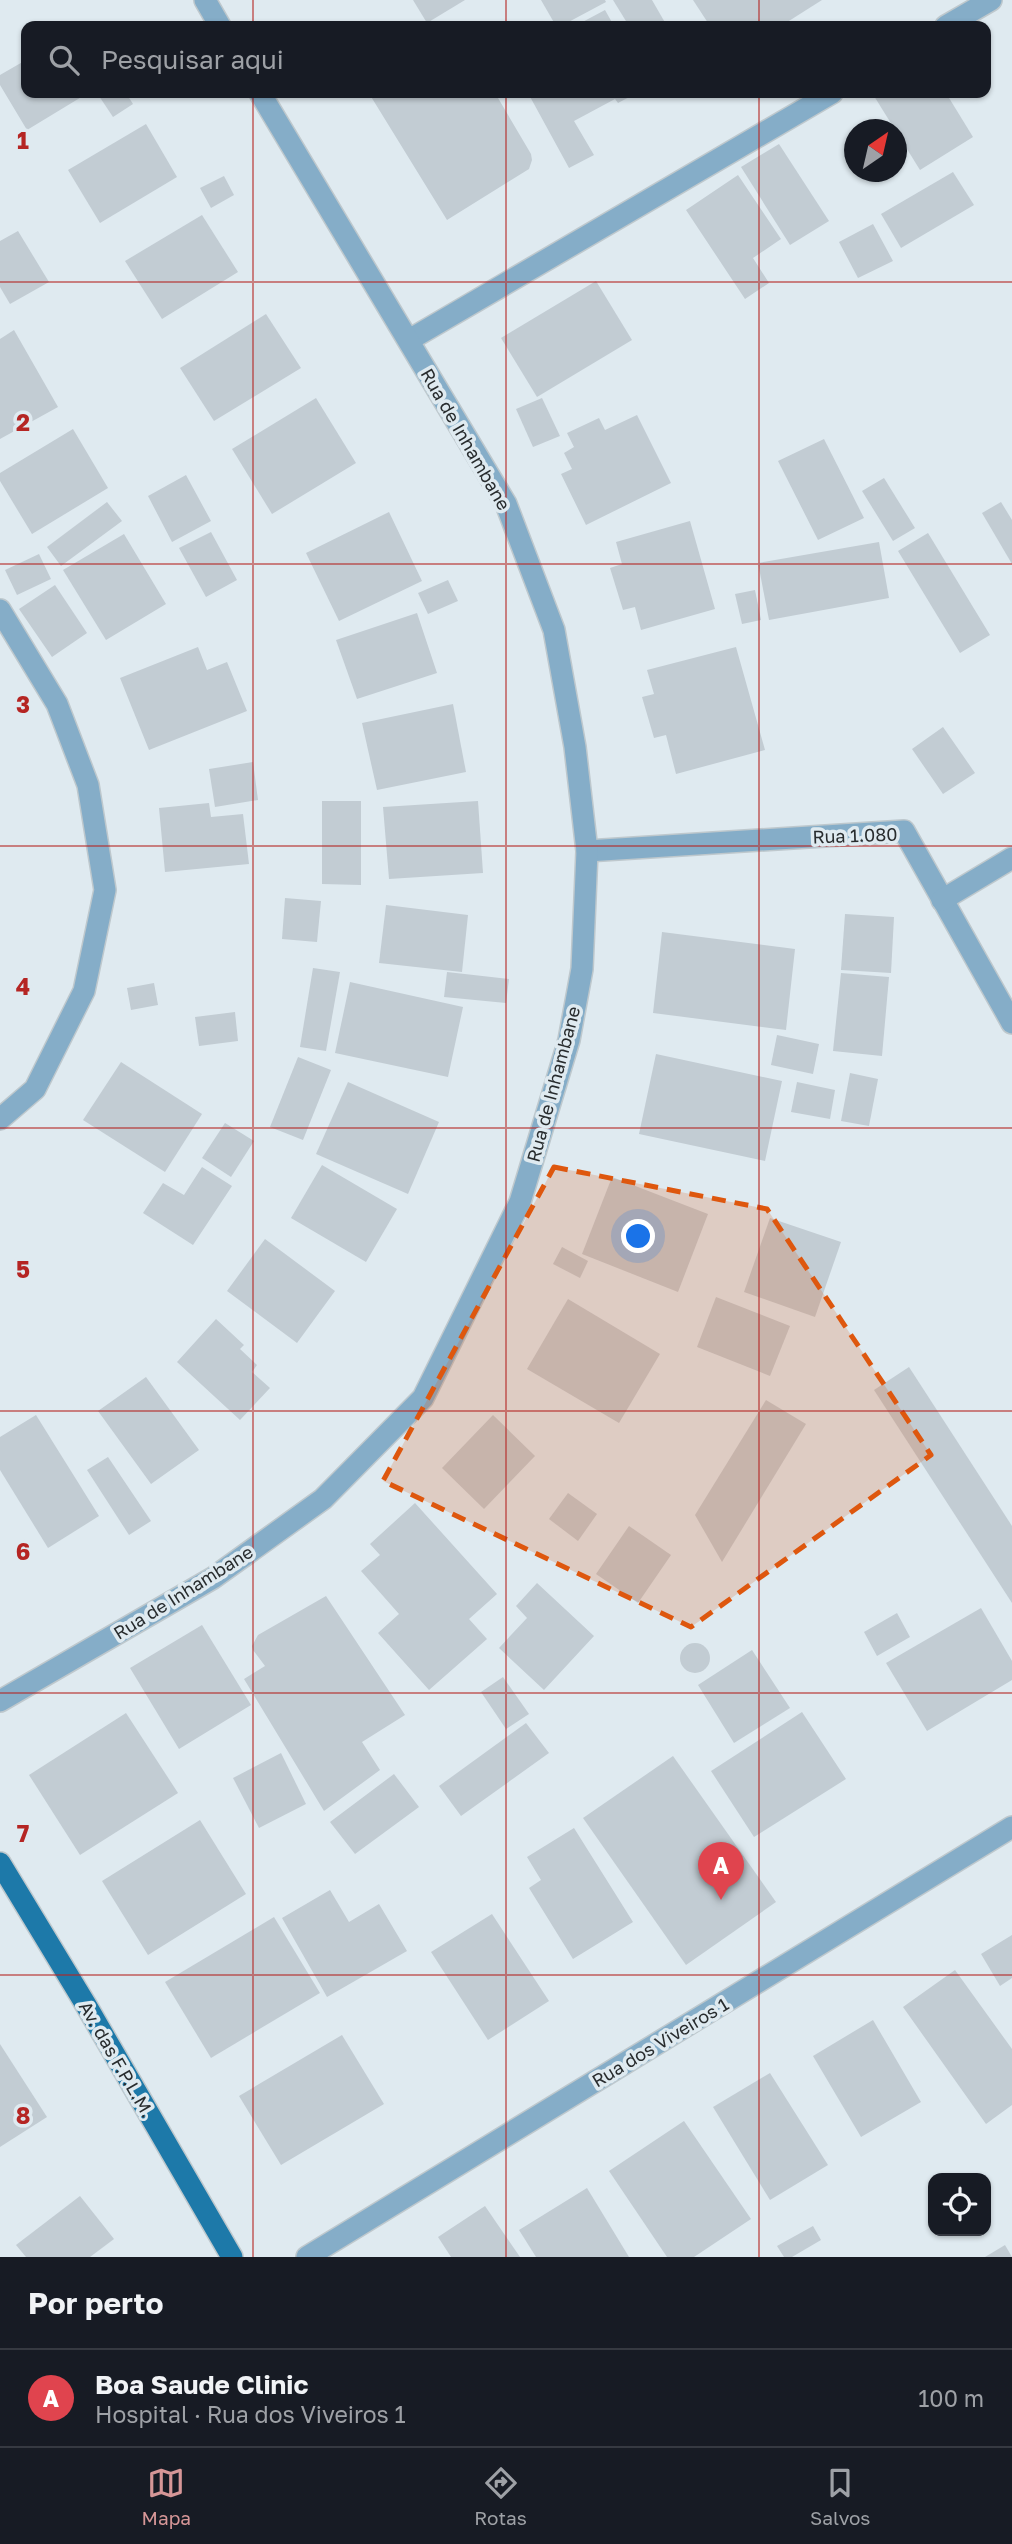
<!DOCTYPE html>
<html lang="pt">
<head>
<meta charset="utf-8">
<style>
  :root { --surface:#171b24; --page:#20242c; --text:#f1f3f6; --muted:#9ea1a6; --line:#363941; --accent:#d69697 }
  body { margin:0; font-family:"Golos Text",sans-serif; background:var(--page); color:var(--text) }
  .controls { position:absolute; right:21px; bottom:21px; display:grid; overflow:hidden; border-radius:14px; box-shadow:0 2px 5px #0004 }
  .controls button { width:63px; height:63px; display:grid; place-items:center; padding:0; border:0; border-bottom:2px solid var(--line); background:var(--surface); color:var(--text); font:35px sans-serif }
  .compass { position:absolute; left:844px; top:119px; width:63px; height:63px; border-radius:50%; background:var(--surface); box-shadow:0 2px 5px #0004; rotate:34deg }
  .you { position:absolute; left:639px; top:1237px; width:24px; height:24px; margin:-18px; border:5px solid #fff; border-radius:50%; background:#1a73e8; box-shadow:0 0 0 10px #1a73e833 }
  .badge { display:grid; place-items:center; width:46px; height:46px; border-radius:50%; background:var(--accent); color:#fff; font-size:23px; font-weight:700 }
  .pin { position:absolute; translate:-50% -58px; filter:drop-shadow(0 2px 4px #0008) }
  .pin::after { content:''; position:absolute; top:37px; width:24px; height:21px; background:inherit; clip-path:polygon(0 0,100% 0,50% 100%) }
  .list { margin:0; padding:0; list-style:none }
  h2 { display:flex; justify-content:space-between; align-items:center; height:91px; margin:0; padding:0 28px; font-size:30px }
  h2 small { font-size:23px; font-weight:400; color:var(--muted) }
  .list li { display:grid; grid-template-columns:46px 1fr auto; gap:21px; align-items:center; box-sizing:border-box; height:98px; padding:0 28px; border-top:2px solid var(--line) }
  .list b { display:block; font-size:26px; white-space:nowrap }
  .list p { margin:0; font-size:23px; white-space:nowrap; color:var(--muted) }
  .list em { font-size:23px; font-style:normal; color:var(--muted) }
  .icon { flex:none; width:38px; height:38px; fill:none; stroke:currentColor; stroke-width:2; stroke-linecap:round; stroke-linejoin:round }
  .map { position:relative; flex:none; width:1012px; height:2257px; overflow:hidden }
  .search { position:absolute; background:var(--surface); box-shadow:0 2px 5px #0004; left:21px; right:21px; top:21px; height:77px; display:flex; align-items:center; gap:18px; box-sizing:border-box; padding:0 24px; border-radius:14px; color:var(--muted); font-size:26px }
  .sheet { height:189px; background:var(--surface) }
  nav { display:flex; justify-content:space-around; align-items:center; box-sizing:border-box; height:98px; border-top:2px solid var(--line); background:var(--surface); font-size:19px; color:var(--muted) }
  nav a { display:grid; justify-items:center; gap:4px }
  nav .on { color:var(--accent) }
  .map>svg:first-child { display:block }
  .building { fill:#c2ccd3 }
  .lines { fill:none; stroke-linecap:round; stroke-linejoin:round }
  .street-casing { stroke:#bec8cd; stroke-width:24 }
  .primary-casing { stroke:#bec8cd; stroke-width:24 }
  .street { stroke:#85adc8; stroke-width:21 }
  .primary { stroke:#1d79a9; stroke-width:21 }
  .marked { fill:#de570e; fill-opacity:0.2; stroke:#de570e; stroke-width:5; stroke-dasharray:14 9; stroke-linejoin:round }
  .grid { fill:none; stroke:#b52523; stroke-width:2; stroke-opacity:0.55 }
  .labels { text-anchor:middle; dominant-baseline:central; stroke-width:7; stroke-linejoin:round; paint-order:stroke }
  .street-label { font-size:18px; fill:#282c2e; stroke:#dfeaf0 }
  .grid-label { font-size:23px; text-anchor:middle; font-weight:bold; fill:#b52523; stroke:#dfeaf0; stroke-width:7; stroke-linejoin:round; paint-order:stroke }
</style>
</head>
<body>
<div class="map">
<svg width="1012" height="2257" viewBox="0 0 1012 2257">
  <rect width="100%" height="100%" fill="#dfeaf0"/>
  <g class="building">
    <polygon points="413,0 465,0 427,23"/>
    <polygon points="541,0 605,0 606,2 561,26 556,26"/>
    <polygon points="613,0 652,0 667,26 629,26"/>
    <polygon points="693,0 822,0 781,26 710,26"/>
    <polygon points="605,10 614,26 575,26"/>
    <polygon points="26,60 26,93 88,93 27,130 0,85 0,75"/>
    <polygon points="104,93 126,93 133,104 113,117 99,96"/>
    <polygon points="375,93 506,93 498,98 531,154 532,160 529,169 447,220 370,95"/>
    <polygon points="528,93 637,93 618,103 615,99 574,121 594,155 569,168"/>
    <polygon points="880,93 946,93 973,137 920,170 874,96"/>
    <polygon points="146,124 177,177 100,223 68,170"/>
    <polygon points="779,144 829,221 790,245 741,167"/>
    <polygon points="953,172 974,205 901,248 881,214"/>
    <polygon points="738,175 781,239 753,258 769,283 745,299 686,210"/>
    <polygon points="224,176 234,195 211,208 200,188"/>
    <polygon points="202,215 238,272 162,319 125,261"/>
    <polygon points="873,224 893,261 858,278 839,242"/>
    <polygon points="18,231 49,282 10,304 0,287 0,241"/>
    <polygon points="596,281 632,340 537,397 501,338"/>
    <polygon points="266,314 301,368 214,421 180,368"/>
    <polygon points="14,330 58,407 0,439 0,339"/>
    <polygon points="316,398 356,463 272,514 232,449"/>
    <polygon points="542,398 560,436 533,447 516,409"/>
    <polygon points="637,415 671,483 586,525 561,474 572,469 564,453 574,447 567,433 599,418 605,430"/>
    <polygon points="73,429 108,488 32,534 0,481 0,473"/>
    <polygon points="824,439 864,518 818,540 778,461"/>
    <polygon points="186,475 211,521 172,542 148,496"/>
    <polygon points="884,478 915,528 893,541 862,491"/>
    <polygon points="107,502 122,521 61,566 47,547"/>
    <polygon points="1001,502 1012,520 1012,564 982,513"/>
    <polygon points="389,512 422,581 339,621 306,553"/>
    <polygon points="690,521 715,609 641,630 635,607 623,610 610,568 622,564 616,542"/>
    <polygon points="211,532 237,580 206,597 179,548"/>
    <polygon points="928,533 990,635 960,653 898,551"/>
    <polygon points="124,534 166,604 106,640 63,570"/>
    <polygon points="879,542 889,598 769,620 758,563"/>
    <polygon points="39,554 51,579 17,595 5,570"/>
    <polygon points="448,580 458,601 428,614 418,593"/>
    <polygon points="55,585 87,633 52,657 19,609"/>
    <polygon points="755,590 761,620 742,624 735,594"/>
    <polygon points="417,613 437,673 357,699 336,640"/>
    <polygon points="198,647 207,670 227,662 247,711 149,750 120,678"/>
    <polygon points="736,647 765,750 676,774 666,735 654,738 642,697 654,694 647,670"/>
    <polygon points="453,704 466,772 377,790 362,723"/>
    <polygon points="943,727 975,773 943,794 912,749"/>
    <polygon points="253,762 258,800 215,807 209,769"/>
    <polygon points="322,801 361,801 361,885 322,884"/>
    <polygon points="478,801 483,873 389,879 383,807"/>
    <polygon points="209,803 211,817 243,814 249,864 165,872 159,808"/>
    <polygon points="285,898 321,901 317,942 282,939"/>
    <polygon points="386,905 468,915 462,972 379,963"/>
    <polygon points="845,914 894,917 891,973 841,970"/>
    <polygon points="662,932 795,949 786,1030 653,1013"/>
    <polygon points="313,968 340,972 326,1051 300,1047"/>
    <polygon points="447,972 509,979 506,1003 444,997"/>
    <polygon points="841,973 889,977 882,1056 833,1051"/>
    <polygon points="350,982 463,1007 448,1077 335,1053"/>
    <polygon points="154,983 158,1005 131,1010 127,988"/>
    <polygon points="235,1012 238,1041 199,1046 195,1017"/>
    <polygon points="777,1035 819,1044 813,1074 771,1065"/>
    <polygon points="656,1054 782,1081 765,1161 639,1134"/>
    <polygon points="298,1057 331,1070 303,1140 270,1127"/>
    <polygon points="121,1062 202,1114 165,1172 83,1120"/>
    <polygon points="850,1073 878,1079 869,1126 841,1121"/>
    <polygon points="348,1082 439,1122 408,1194 316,1154"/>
    <polygon points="797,1082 835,1090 830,1119 791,1112"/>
    <polygon points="225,1123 254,1141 231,1177 202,1158"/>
    <polygon points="322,1165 397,1209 366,1262 291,1218"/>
    <polygon points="202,1167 232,1186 193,1245 143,1213 163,1183 184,1195"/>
    <polygon points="612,1177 708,1214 678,1292 582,1254"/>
    <polygon points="770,1218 841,1242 815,1317 744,1292"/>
    <polygon points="265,1239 335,1291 297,1343 227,1291"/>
    <polygon points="562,1247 588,1261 580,1278 553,1264"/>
    <polygon points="716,1297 790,1326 770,1376 697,1347"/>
    <polygon points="568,1299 660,1354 619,1423 527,1369"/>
    <polygon points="216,1319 244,1345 240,1349 257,1365 252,1372 270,1388 240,1420 177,1362"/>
    <polygon points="909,1367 1012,1526 1012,1603 874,1390"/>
    <polygon points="146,1377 199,1450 151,1484 98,1411"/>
    <polygon points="766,1400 806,1424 722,1562 695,1515"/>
    <polygon points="36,1415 99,1516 48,1548 0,1470 0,1437"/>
    <polygon points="493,1415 535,1456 484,1509 442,1468"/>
    <polygon points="108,1457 151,1521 129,1535 87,1470"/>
    <polygon points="568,1493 597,1514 578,1541 549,1519"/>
    <polygon points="415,1503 497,1594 469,1619 487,1639 429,1690 378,1633 399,1614 361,1571 380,1555 370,1544"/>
    <polygon points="629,1526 671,1555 638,1603 596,1574"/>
    <polygon points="537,1583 594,1636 544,1690 499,1648 527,1618 516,1606"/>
    <polygon points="326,1596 405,1715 362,1742 380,1770 324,1811 244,1679 265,1666 253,1650 252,1646 258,1635"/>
    <polygon points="981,1608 1012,1661 1012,1680 927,1731 886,1663"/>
    <polygon points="897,1613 910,1637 877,1656 864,1632"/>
    <polygon points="202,1625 251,1705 179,1749 130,1668"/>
    <circle cx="695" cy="1658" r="15"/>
    <polygon points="752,1650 790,1708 734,1743 698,1685"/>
    <polygon points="503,1677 529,1714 506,1729 481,1692"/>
    <polygon points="802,1712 846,1779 754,1837 711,1771"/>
    <polygon points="126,1713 178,1793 80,1855 29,1775"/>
    <polygon points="526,1723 549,1753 461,1816 439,1786"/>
    <polygon points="281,1753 306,1804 259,1828 233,1778"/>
    <polygon points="673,1756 776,1902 686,1965 583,1818"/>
    <polygon points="394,1774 419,1807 355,1854 330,1822"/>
    <polygon points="200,1820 246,1894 148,1955 102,1881"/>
    <polygon points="574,1828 633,1922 573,1959 529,1888 541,1880 527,1857"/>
    <polygon points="330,1890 349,1922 379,1904 407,1951 327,1997 282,1918"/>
    <polygon points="492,1914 549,2001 488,2040 431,1952"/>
    <polygon points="274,1917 320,1993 211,2058 165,1982"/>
    <polygon points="1012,1935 1012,1978 1000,1986 981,1954"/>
    <polygon points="955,1970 1012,2049 1012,2105 986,2124 903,2007"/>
    <polygon points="873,2020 921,2102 861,2137 813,2056"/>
    <polygon points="342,2035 384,2104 281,2165 239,2096"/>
    <polygon points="0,2044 47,2117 0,2147"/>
    <polygon points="770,2073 828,2165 770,2200 713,2107"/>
    <polygon points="684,2121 751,2219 694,2257 667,2257 609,2171"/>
    <polygon points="587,2188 629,2257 536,2257 519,2230"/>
    <polygon points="80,2196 114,2239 90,2257 26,2257 16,2245"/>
    <polygon points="485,2206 520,2257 451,2257 438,2237"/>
    <polygon points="813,2226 821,2240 792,2257 784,2257 777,2246"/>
    <polygon points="1005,2245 1012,2257 985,2257"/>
  </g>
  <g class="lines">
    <defs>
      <g id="street">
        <polyline points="205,0 220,26"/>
        <polyline points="946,26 991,0"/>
        <polyline points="409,340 832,93"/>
        <polyline points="0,610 57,704 88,785 105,890 84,991 35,1089 0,1119"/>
        <polyline points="587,851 904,831 1012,1023"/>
        <polyline points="942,900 1012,858"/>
        <polyline points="0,1701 213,1578 323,1499 423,1398 520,1202 569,1040 582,969 587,851 575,747 554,630 506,504 260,93"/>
        <polyline points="307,2257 1012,1827"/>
      </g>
      <polyline id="primary" points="0,1863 86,2005 232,2257"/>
    </defs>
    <use href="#street" class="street-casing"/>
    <use href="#primary" class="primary-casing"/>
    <use href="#street" class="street"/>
    <use href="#primary" class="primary"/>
  </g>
  <path class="marked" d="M 554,1167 L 767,1209 L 931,1455 L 691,1627 L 383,1481 Z"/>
  <path class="grid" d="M 253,0 L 253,26M 506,0 L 506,26M 759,0 L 759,26M 253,93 L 253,2257M 506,93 L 506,2257M 759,93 L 759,2257M 0,282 L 1012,282M 0,564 L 1012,564M 0,846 L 1012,846M 0,1128 L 1012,1128M 0,1411 L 1012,1411M 0,1693 L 1012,1693M 0,1975 L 1012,1975"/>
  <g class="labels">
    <g class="street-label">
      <text transform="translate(466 439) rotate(60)">Rua de Inhambane</text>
      <text transform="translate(855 835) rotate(-2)">Rua 1.080</text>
      <text transform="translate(553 1084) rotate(-75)">Rua de Inhambane</text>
      <text transform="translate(183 1592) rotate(-32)">Rua de Inhambane</text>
      <text transform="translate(660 2042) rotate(-31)">Rua dos Viveiros 1</text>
      <text transform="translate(117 2059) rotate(60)">Av. das F.P.L.M.</text>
    </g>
  </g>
  <g class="grid-label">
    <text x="23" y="149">1</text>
    <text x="23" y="431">2</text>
    <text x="23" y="713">3</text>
    <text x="23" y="995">4</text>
    <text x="23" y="1278">5</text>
    <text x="23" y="1560">6</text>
    <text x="23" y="1842">7</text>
    <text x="23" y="2124">8</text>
  </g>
</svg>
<div class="controls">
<button><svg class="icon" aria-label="locate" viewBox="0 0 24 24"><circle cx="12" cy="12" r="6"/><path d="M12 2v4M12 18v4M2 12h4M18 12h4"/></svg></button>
</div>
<svg class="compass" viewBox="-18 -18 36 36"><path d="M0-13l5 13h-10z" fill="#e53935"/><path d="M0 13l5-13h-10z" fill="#9ea1a6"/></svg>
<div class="you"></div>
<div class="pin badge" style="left:721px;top:1900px;background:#e0444e">A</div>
<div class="search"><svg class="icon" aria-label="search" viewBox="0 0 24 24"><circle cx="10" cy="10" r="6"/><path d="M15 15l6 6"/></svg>Pesquisar aqui</div>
</div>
<section class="sheet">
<h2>Por perto<small></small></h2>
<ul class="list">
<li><span class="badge" style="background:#e0444e">A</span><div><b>Boa Saude Clinic</b><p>Hospital · Rua dos Viveiros 1</p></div><em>100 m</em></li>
</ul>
</section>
<nav>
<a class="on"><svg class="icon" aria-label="map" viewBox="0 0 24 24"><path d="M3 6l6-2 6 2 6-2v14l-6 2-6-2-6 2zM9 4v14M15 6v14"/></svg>Mapa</a>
<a><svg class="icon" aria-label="directions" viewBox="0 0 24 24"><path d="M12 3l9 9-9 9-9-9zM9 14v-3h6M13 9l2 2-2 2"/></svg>Rotas</a>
<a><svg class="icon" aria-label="saved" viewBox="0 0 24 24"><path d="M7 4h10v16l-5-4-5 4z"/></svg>Salvos</a>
</nav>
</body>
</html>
